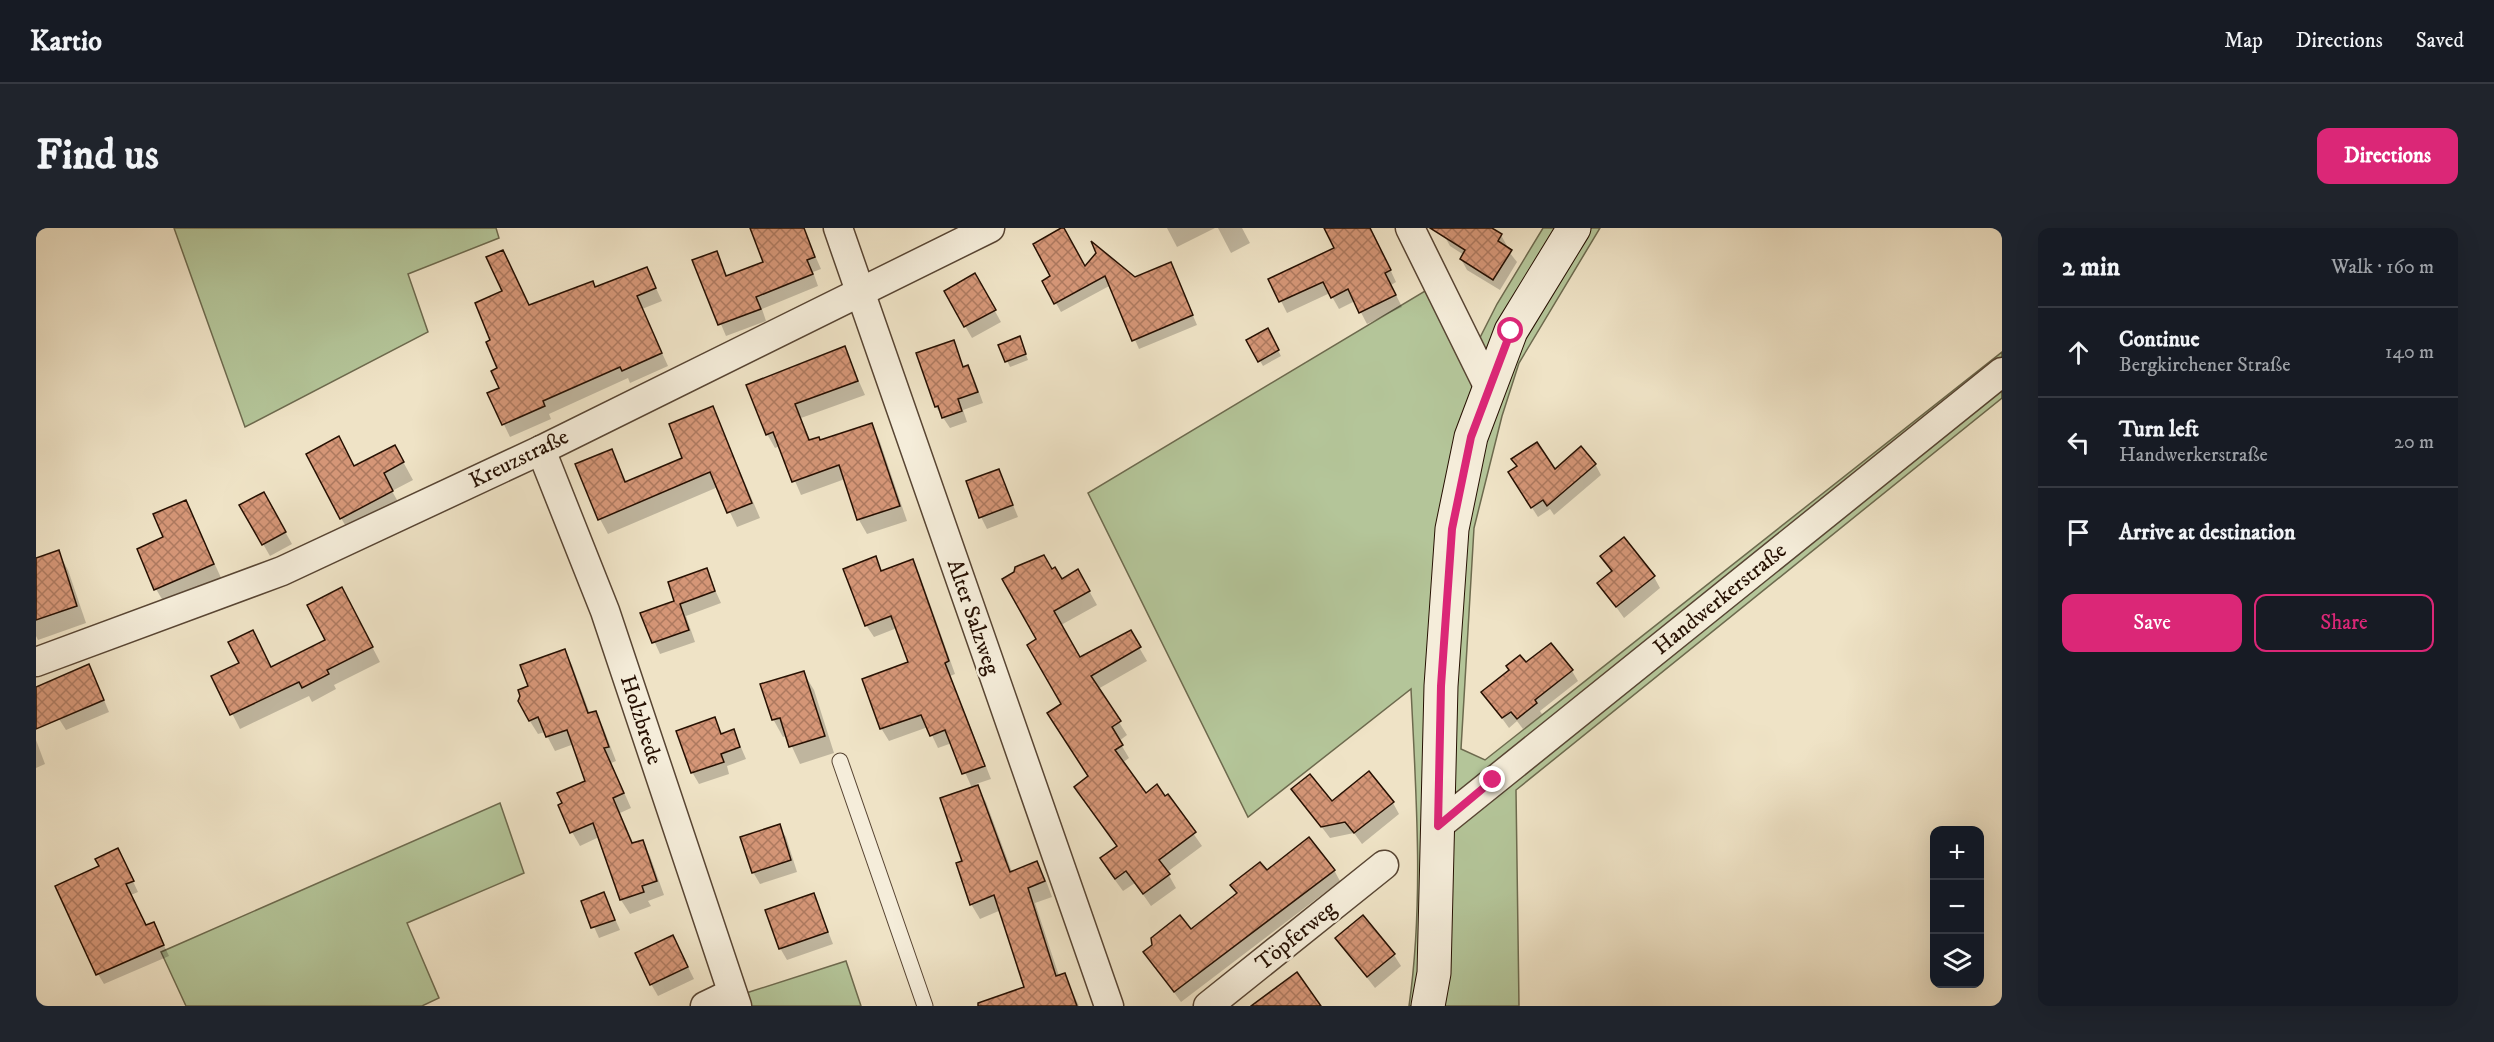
<!DOCTYPE html>
<html lang="en">
<head>
<meta charset="utf-8">
<style>
  :root { --surface:#171b24; --page:#20242c; --text:#f1f3f6; --muted:#9ea1a6; --line:#363941; --accent:#db2777 }
  body { margin:0; font-family:"IM FELL DW Pica",serif; background:var(--page); color:var(--text) }
  .controls { position:absolute; right:18px; bottom:18px; display:grid; overflow:hidden; border-radius:12px; box-shadow:0 6px 24px #0002 }
  .controls button { width:54px; height:54px; display:grid; place-items:center; padding:0; border:0; border-bottom:2px solid var(--line); background:var(--surface); color:var(--text); font:30px sans-serif }
  .stop { position:absolute; width:18px; height:18px; margin:-14px; border:4px solid #db2777; border-radius:50%; background:#fff }
  .stop.end { background:#db2777; border-color:#fff; box-shadow:0 2px 6px #0008 }
  .list { margin:0; padding:0; list-style:none }
  h2 { display:flex; justify-content:space-between; align-items:center; height:78px; margin:0; padding:0 24px; font-size:26px }
  h2 small { font-size:20px; font-weight:400; color:var(--muted) }
  .list li { display:grid; grid-template-columns:39px 1fr auto; gap:18px; align-items:center; box-sizing:border-box; height:90px; padding:0 24px; border-top:2px solid var(--line) }
  .list b { display:block; font-size:22px; white-space:nowrap }
  .list p { margin:0; font-size:20px; white-space:nowrap; color:var(--muted) }
  .list em { font-size:20px; font-style:normal; color:var(--muted) }
  .actions { display:flex; gap:12px; padding:18px 24px }
  .actions a { flex:1; padding:14px 0; border:2px solid var(--accent); border-radius:12px; text-align:center; font-size:21px; color:var(--accent) }
  .actions .main { background:var(--accent); color:#fff }
  .icon { flex:none; width:33px; height:33px; fill:none; stroke:currentColor; stroke-width:2; stroke-linecap:round; stroke-linejoin:round }
  .map { position:relative; flex:none; width:1966px; height:778px; overflow:hidden; border-radius:12px }
  header { display:flex; align-items:center; gap:36px; box-sizing:border-box; height:84px; padding:0 30px; background:var(--surface); border-bottom:2px solid var(--line) }
  header strong { font-size:28px }
  nav { display:flex; gap:33px; margin-inline-start:auto; font-size:21px }
  .intro { display:flex; align-items:center; justify-content:space-between; box-sizing:border-box; height:144px; padding:0 36px }
  h1 { margin:0; font-size:42px }
  .button { padding:15px 27px; border-radius:12px; background:var(--accent); color:#fff; font-size:21px; font-weight:700 }
  main { display:flex; gap:36px; padding:0 36px }
  aside { flex:1; background:var(--surface); border-radius:12px; box-shadow:0 6px 24px #0002 }
  .map>svg:first-child { display:block }
  .grass { fill:#b4c599; stroke:#6d6a4e; stroke-width:1.5 }
  .shadow { fill:#0003 }
  .building { fill:url(#building-cross-hatch); stroke:#261002; stroke-width:1.5 }
  .lines { fill:none; stroke-linecap:round; stroke-linejoin:round }
  .lane-casing { stroke:#584533; stroke-width:17 }
  .street-casing { stroke:#584533; stroke-width:31 }
  .secondary-casing { stroke:#261002; stroke-width:35 }
  .lane { stroke:#f5edda; stroke-width:15 }
  .street { stroke:#f5edda; stroke-width:28 }
  .secondary { stroke:#f5edda; stroke-width:33 }
  .route { stroke:#db2777; stroke-width:8 }
  .labels { text-anchor:middle; dominant-baseline:central; stroke-width:5; stroke-linejoin:round; paint-order:stroke }
  .street-label { font-size:22px; fill:#261002; stroke:#f5edda }
</style>
</head>
<body>
<header>
<strong>Kartio</strong>
<nav><a>Map</a><a>Directions</a><a>Saved</a></nav>
</header>
<div class="intro"><h1>Find us</h1><a class="button">Directions</a></div>
<main>
<div class="map">
<svg width="1966" height="778" viewBox="0 0 1966 778">
  <defs>
    <pattern id="building-cross-hatch" width="8" height="8" patternUnits="userSpaceOnUse" patternTransform="scale(1.5)"><rect width="8" height="8" fill="#d59677"/><path d="M0 0l8 8M0 8l8-8" fill="none" stroke="#ad795f"/></pattern>
  </defs>
  <rect width="100%" height="100%" fill="#efe3c6"/>
  <filter id="stains"><feTurbulence type="fractalNoise" baseFrequency=".00333" numOctaves="4"/><feColorMatrix values="0 0 0 0 .2 0 0 0 0 .09 0 0 0 0 .02 0 0 0 .5 -.17"/></filter>
  <radialGradient id="worn" r=".72"><stop offset=".6" stop-color="#630" stop-opacity="0"/><stop offset="1" stop-color="#630" stop-opacity=".3"/></radialGradient>
  <g class="grass">
    <polygon points="138,0 460,0 463,10 372,46 392,104 209,199"/>
    <path d="M 1507,0 L 1564,0 L 1483,135 L 1466,188 L 1438,300 L 1425,521 L 1449,532 L 1966,124 L 1966,170 L 1480,562 L 1483,778 L 1373,778 C 1388,673 1380,566 1375,461 L 1212,589 L 1052,265 L 1389,63 L 1429,139 L 1461,76 Z"/>
    <polygon points="464,575 488,645 371,695 403,770 386,778 150,778 125,724"/>
    <polygon points="810,733 825,778 712,778 707,766"/>
  </g>
  <g class="shadow">
    <polygon points="716,0 767,0 785,41 777,44 782,58 726,81 730,93 690,108 658,33 680,25 692,49 728,35"/>
    <polygon points="1131,0 1179,0 1141,19"/>
    <polygon points="1182,0 1206,0 1214,15 1195,25"/>
    <polygon points="1290,0 1335,0 1360,54 1355,57 1366,79 1331,96 1319,73 1303,81 1294,65 1251,85 1234,51 1300,20"/>
    <polygon points="1404,0 1453,0 1465,7 1471,18 1470,20 1481,34 1464,62 1431,42 1425,31 1428,27 1414,18"/>
    <polygon points="1135,36 1161,97 1103,121 1075,57 1025,84 1008,54 1049,41 1098,51"/>
    <polygon points="611,41 626,73 606,81 632,138 594,155 592,150 513,186 515,191 474,209 453,166 465,161 463,141 493,78 560,61"/>
    <polygon points="939,47 965,94 936,110 929,98"/>
    <polygon points="1231,102 1245,128 1227,138 1212,112"/>
    <polygon points="917,114 928,140 932,139 938,150 947,175 927,182 931,194 914,200 900,179"/>
    <polygon points="986,116 992,132 974,139 964,118"/>
    <polygon points="808,120 829,167 765,190 775,214 784,214 835,197 843,211 871,293 831,306 823,292 809,251 765,267 744,218 739,220 731,206"/>
    <polygon points="677,180 724,290 701,299 682,259 572,306 564,291 575,223 591,255 648,231"/>
    <polygon points="359,219 377,252 356,263 366,281 315,307 305,290 313,228 319,239"/>
    <polygon points="1559,236 1565,247 1518,287 1514,281 1502,289 1480,255"/>
    <polygon points="963,243 982,289 951,301 945,289"/>
    <polygon points="228,266 256,316 234,328 205,278"/>
    <polygon points="150,274 187,354 130,378 120,361 129,310"/>
    <polygon points="22,324 32,342 50,395 2,412 0,408 0,332"/>
    <polygon points="839,329 847,344 876,332 883,345 919,446 914,448 955,551 940,556 950,574 976,644 1000,635 1009,650 1016,669 999,675 1023,748 1028,746 1043,778 982,778 989,760 965,682 944,691 935,676 928,634 936,560 916,515 902,520 892,499 853,513 845,500 874,434 861,400 838,409 830,397"/>
    <polygon points="1566,329 1618,349 1624,360 1588,390 1563,355 1576,345"/>
    <polygon points="670,342 685,375 650,388 659,414 624,426 606,386 640,374"/>
    <polygon points="1015,343 1026,352 1042,343 1061,377 1025,397 1044,431 1094,404 1111,433 1062,461 1091,507 1083,513 1093,530 1086,535 1109,567 1131,568 1166,618 1131,644 1140,660 1115,678 1099,655 1087,663 1073,644 1066,631 1081,619 1040,559 1053,549 1002,412"/>
    <polygon points="314,376 344,434 298,457 300,461 276,474 273,468 204,501 177,448 205,435 235,440 291,413"/>
    <polygon points="528,423 536,437 554,486 559,484 567,499 580,533 575,535 595,580 584,585 598,617 606,614 614,628 628,667 612,673 615,678 594,686 585,672 563,609 544,618 536,604 551,553 538,516 519,523 509,504 502,506 487,482 483,463 494,459"/>
    <polygon points="1490,436 1536,443 1542,453 1504,483 1506,486 1487,501 1481,493 1473,500 1447,464 1474,442"/>
    <polygon points="767,444 778,462 798,525 764,536 751,508 747,509 737,491"/>
    <polygon points="59,450 73,484 30,502 23,491"/>
    <polygon points="678,491 687,507 698,503 710,531 691,538 693,546 663,556 656,544"/>
    <polygon points="0,512 9,536 0,540"/>
    <polygon points="1257,561 1295,575 1357,575 1363,586 1326,616 1318,605 1294,610"/>
    <polygon points="743,598 750,609 761,644 724,656 717,644"/>
    <polygon points="87,632 102,664 95,667 111,699 118,696 133,728 68,756 62,746 65,639"/>
    <polygon points="1298,642 1304,653 1145,774 1109,724 1155,703 1202,667 1196,657 1230,644"/>
    <polygon points="568,666 584,702 563,710 547,674"/>
    <polygon points="778,667 797,716 751,732 744,720"/>
    <polygon points="1301,711 1358,727 1365,738 1339,760"/>
    <polygon points="643,721 658,751 622,768 615,756"/>
  </g>
  <g class="building">
    <polygon points="714,0 768,0 779,29 771,32 777,46 720,69 725,81 682,97 656,32 681,23 690,48 727,34"/>
    <polygon points="1025,0 1028,0 1049,38 1060,25 1055,13 1099,49 1135,34 1157,87 1096,113 1069,48 1018,76 1006,53 1014,48 997,16"/>
    <polygon points="1288,0 1334,0 1355,42 1349,45 1360,67 1323,85 1312,61 1295,70 1287,54 1243,74 1232,51 1298,20"/>
    <polygon points="1394,0 1456,0 1466,6 1462,13 1476,22 1457,52 1424,31 1429,22"/>
    <polygon points="467,22 493,77 557,53 559,59 611,39 620,60 601,68 626,125 586,143 584,139 507,173 509,178 466,197 451,165 463,160 455,143 461,140 450,114 454,112 439,75 466,63 450,29"/>
    <polygon points="939,45 960,82 928,99 908,63"/>
    <polygon points="1232,100 1243,122 1222,134 1210,112"/>
    <polygon points="984,108 990,126 969,134 962,117"/>
    <polygon points="918,112 927,139 932,137 942,164 922,171 926,183 906,190 902,178 899,179 880,125"/>
    <polygon points="809,118 822,153 759,176 773,212 783,209 784,212 836,195 864,278 821,292 803,237 756,254 737,204 730,207 710,157"/>
    <polygon points="677,178 716,275 691,285 674,244 562,292 539,236 576,221 589,254 646,230 633,196"/>
    <polygon points="303,208 318,238 359,217 368,234 348,245 357,263 304,291 270,226"/>
    <polygon points="1501,214 1519,241 1545,218 1560,236 1511,278 1507,272 1495,280 1472,244 1481,238 1475,231"/>
    <polygon points="963,241 977,277 943,290 930,253"/>
    <polygon points="228,264 250,304 226,317 203,277"/>
    <polygon points="150,272 178,336 118,362 101,321 127,309 117,286"/>
    <polygon points="1588,309 1619,348 1580,379 1561,355 1576,343 1564,328"/>
    <polygon points="23,322 41,378 0,392 0,330"/>
    <polygon points="1008,327 1016,341 1019,339 1026,351 1042,341 1054,363 1018,383 1044,429 1095,402 1105,419 1055,448 1085,493 1076,499 1087,517 1079,522 1110,565 1121,556 1129,568 1132,566 1160,604 1123,632 1134,646 1107,666 1090,643 1079,651 1064,630 1081,618 1038,559 1052,548 1011,485 1025,476 991,417 1000,411 966,351 978,344 979,339"/>
    <polygon points="840,328 845,343 877,331 913,433 909,435 949,538 926,546 909,502 894,508 885,487 844,501 826,451 872,434 855,388 829,398 807,341"/>
    <polygon points="671,340 679,363 644,376 653,402 616,415 604,385 638,373 632,354"/>
    <polygon points="306,359 337,419 291,442 293,446 266,460 263,454 194,487 175,448 203,435 192,414 217,402 235,439 289,412 271,377"/>
    <polygon points="1515,415 1537,442 1499,472 1501,475 1481,491 1475,484 1466,490 1445,464 1473,442 1470,438 1484,427 1490,434"/>
    <polygon points="529,421 552,485 560,483 573,519 568,520 588,565 577,570 596,615 607,612 621,653 606,658 608,664 584,672 557,595 534,605 522,577 526,575 521,565 549,553 531,502 510,509 502,489 493,493 482,473 484,468 482,462 492,458 484,437"/>
    <polygon points="53,436 68,472 0,501 0,459"/>
    <polygon points="768,443 789,508 753,519 744,490 736,492 724,456"/>
    <polygon points="679,489 685,506 698,501 704,519 685,526 688,534 655,545 640,503"/>
    <polygon points="1333,543 1358,574 1318,605 1309,594 1285,599 1255,561 1274,546 1296,573"/>
    <polygon points="942,557 974,644 1001,633 1009,653 992,660 1020,748 1029,745 1041,778 942,778 942,775 988,759 958,667 934,677 920,635 926,633 904,570"/>
    <polygon points="744,596 755,632 716,645 704,609"/>
    <polygon points="1273,609 1299,642 1138,764 1107,724 1116,717 1115,710 1144,687 1155,701 1201,665 1194,657 1224,634 1231,642"/>
    <polygon points="82,620 98,653 90,656 110,697 118,694 128,717 60,747 19,658 63,638 59,631"/>
    <polygon points="568,664 579,692 555,700 545,673"/>
    <polygon points="778,665 792,704 743,721 729,682"/>
    <polygon points="1327,687 1359,726 1331,749 1299,710"/>
    <polygon points="637,707 652,739 614,757 599,725"/>
    <polygon points="1261,744 1285,778 1215,778"/>
  </g>
  <g class="lines">
    <defs>
      <polyline id="lane" points="804,533 889,778"/>
      <g id="street">
        <polyline points="802,0 1073,778"/>
        <polyline points="1374,0 1453,160"/>
        <polyline points="505,222 569,383 701,778"/>
        <polyline points="0,434 246,343 505,222 954,0"/>
        <polyline points="1402,598 1966,144"/>
        <polyline points="669,778 696,765"/>
        <polyline points="1172,778 1348,637"/>
      </g>
      <polyline id="secondary" points="1392,778 1398,745 1405,458 1416,301 1435,209 1475,103 1538,0"/>
    </defs>
    <use href="#lane" class="lane-casing"/>
    <use href="#street" class="street-casing"/>
    <use href="#secondary" class="secondary-casing"/>
    <use href="#lane" class="lane"/>
    <use href="#street" class="street"/>
    <use href="#secondary" class="secondary"/>
  </g>
  <g class="lines">
    <polyline class="route" points="1457,552 1402,598 1405,458 1416,301 1435,209 1475,103"/>
  </g>
  <g class="labels">
    <g class="street-label">
      <text transform="translate(483 231) rotate(-26)">Kreuzstraße</text>
      <text transform="translate(1684 371) rotate(-39)">Handwerkerstraße</text>
      <text transform="translate(937 389) rotate(71)">Alter Salzweg</text>
      <text transform="translate(605 492) rotate(72)">Holzbrede</text>
      <text transform="translate(1260 708) rotate(-39)">Töpferweg</text>
    </g>
  </g>
  <rect width="100%" height="100%" filter="url(#stains)"/>
  <rect width="100%" height="100%" fill="url(#worn)"/>
</svg>
<div class="controls">
<button>+</button>
<button>−</button>
<button><svg class="icon" aria-label="layers" viewBox="0 0 24 24"><path d="M12 4l9 5-9 5-9-5zM3 14l9 5 9-5"/></svg></button>
</div>
<div class="stop" style="left:1475px;top:103px"></div>
<div class="stop end" style="left:1457px;top:552px"></div>
</div>
<aside>
<h2>2 min<small>Walk · 160 m</small></h2>
<ul class="list">
<li><svg class="icon" aria-label="ahead" viewBox="0 0 24 24"><path d="M12 20V5M6 11l6-6 6 6"/></svg><div><b>Continue</b><p>Bergkirchener Straße</p></div><em>140 m</em></li>
<li><svg class="icon" aria-label="left" viewBox="0 0 24 24"><path d="M17 20v-9H6M10 6l-5 5 5 5"/></svg><div><b>Turn left</b><p>Handwerkerstraße</p></div><em>20 m</em></li>
<li><svg class="icon" aria-label="arrive" viewBox="0 0 24 24"><path d="M6 21V4h12l-3 4 3 4H6"/></svg><div><b>Arrive at destination</b></div></li>
</ul>
<div class="actions"><a class="main">Save</a><a>Share</a></div>
</aside>
</main>
</body>
</html>
